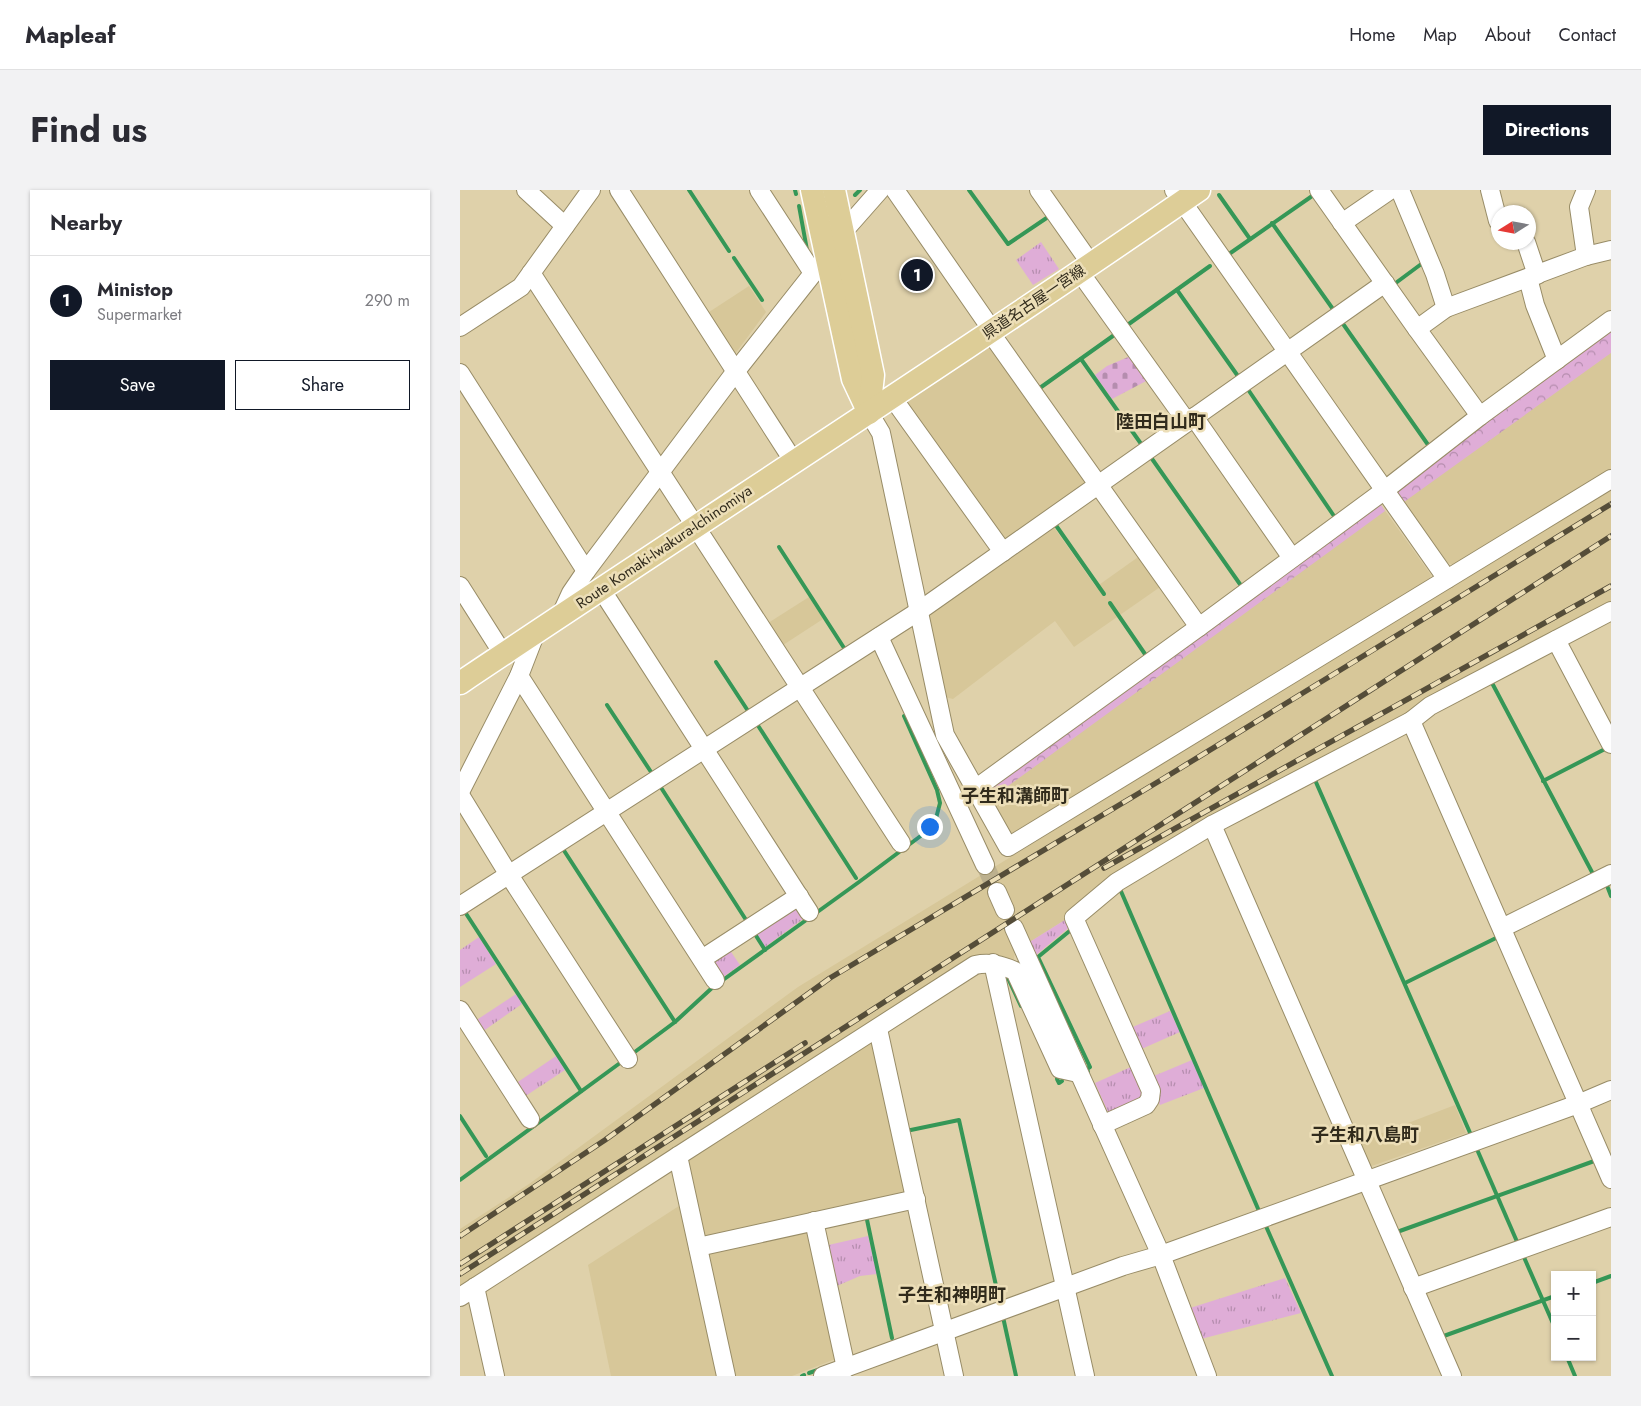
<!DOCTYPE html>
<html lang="en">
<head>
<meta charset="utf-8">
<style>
  :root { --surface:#fff; --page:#f2f2f3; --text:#2b2b33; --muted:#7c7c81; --line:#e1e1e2; --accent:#111827 }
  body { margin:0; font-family:Jost,"Noto Sans JP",sans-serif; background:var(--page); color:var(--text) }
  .controls { position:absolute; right:15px; bottom:15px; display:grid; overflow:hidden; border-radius:0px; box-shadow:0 1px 4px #0004 }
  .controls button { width:45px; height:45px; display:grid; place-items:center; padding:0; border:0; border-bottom:1px solid var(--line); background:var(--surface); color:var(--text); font:25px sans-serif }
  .compass { position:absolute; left:1031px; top:15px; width:45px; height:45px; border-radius:50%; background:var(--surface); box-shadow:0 1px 4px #0004; rotate:259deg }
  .you { position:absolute; left:469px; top:636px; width:18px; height:18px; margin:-12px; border:4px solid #fff; border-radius:50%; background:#1a73e8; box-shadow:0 0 0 8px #1a73e833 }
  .badge { display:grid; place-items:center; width:32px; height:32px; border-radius:50%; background:var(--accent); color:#fff; font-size:16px; font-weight:700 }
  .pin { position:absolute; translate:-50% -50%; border:2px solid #fff; box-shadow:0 1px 5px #0006 }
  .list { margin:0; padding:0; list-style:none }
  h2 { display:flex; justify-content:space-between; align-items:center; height:65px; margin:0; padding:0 20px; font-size:21px }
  h2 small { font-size:16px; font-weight:400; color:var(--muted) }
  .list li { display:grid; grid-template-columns:32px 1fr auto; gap:15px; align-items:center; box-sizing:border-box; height:90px; padding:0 20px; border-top:1px solid var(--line) }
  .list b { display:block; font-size:19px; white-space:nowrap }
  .list p { margin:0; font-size:16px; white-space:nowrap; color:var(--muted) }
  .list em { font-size:16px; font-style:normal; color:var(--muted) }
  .actions { display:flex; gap:10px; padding:15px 20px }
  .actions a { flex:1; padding:11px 0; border:1px solid var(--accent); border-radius:0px; text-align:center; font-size:18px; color:var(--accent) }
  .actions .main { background:var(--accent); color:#fff }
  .map { position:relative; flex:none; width:1151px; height:1186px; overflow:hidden; border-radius:0px }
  header { display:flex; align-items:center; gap:30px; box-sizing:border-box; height:70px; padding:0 25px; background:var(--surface); border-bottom:1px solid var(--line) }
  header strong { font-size:24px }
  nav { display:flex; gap:28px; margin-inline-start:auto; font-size:18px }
  .intro { display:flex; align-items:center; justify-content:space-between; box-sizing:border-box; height:120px; padding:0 30px }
  h1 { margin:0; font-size:35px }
  .button { padding:12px 22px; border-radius:0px; background:var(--accent); color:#fff; font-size:18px; font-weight:700 }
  main { display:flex; gap:30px; padding:0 30px }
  aside { flex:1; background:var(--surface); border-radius:0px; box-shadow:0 1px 4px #0004 }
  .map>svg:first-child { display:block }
  .built { fill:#d7c799 }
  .grass { fill:url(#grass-tufts) }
  .forest { fill:url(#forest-crowns) }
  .cemetery { fill:url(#cemetery-stones) }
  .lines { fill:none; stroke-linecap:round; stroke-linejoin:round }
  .stream { stroke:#359757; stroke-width:4 }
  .minor-tunnel { stroke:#bcb08e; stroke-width:18; stroke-dasharray:18 9; stroke-linecap:butt }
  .minor-casing { stroke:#988c67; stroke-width:20 }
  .major-casing { stroke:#fff; stroke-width:25 }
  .minor { stroke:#fff; stroke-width:18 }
  .major { stroke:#ddcd97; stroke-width:22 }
  .rail-casing { stroke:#554d39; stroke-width:5.5 }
  .rail { stroke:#ecdeb7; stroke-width:4; stroke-dasharray:11; stroke-linecap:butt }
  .labels { text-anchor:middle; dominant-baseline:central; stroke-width:5; stroke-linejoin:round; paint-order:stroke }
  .street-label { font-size:15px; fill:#312b1c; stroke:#ecdeb7 }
  .quarter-label { font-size:18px; font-weight:bold; fill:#312b1c; stroke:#ecdeb7 }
</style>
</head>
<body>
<header>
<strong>Mapleaf</strong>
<nav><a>Home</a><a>Map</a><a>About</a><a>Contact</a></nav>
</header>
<div class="intro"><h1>Find us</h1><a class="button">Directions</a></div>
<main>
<aside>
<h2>Nearby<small></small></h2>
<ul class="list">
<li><span class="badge">1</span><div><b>Ministop</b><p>Supermarket</p></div><em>290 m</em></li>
</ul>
<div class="actions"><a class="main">Save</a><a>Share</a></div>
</aside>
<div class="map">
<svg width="1151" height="1186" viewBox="0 0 1151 1186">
  <defs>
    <pattern id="grass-tufts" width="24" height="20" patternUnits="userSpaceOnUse" patternTransform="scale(1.25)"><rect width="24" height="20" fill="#dfadd7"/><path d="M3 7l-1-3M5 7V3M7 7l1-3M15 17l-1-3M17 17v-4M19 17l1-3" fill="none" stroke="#b58dae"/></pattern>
    <pattern id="forest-crowns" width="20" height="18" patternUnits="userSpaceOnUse" patternTransform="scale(1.25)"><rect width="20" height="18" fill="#dfadd7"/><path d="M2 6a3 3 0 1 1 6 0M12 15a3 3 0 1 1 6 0" fill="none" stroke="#b58dae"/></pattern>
    <pattern id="cemetery-stones" width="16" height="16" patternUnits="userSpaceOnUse" patternTransform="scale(1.25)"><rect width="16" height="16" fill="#dfadd7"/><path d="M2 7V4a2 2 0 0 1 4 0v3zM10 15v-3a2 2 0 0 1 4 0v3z" fill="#b58dae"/></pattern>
  </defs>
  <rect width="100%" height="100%" fill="#dfd1aa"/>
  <g class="built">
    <polygon points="289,96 306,122 275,164 246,124"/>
    <polygon points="1151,139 1151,281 997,376 988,373 938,303"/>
    <polygon points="529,156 630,289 629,297 543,357 445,213"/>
    <polygon points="1151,300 1151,417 608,728 568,753 555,757 554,769 541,767 0,1099 0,1039 69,994 338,797"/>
    <polygon points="921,315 971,385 968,392 556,644 547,642 525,604"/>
    <polygon points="593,336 636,397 681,365 703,395 614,457 595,431 493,509 485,507 469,431 471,422"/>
    <polygon points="349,407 363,429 320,457 305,435"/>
    <polygon points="415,850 449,1005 245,1052 225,970"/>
    <polygon points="995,915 1006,943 906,978 896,953"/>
    <polygon points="222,1014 259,1186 151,1186 128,1075"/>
    <polygon points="350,1041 378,1168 332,1186 273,1186 244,1059"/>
  </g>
  <g class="grass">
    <polygon points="581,52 599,79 573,95 556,70"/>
    <polygon points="335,710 347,726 305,757 293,739"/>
    <polygon points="608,728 612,735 575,766 568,753"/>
    <polygon points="19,747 36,774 0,797 0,760"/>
    <polygon points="267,756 280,775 259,790 246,770"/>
    <polygon points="56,804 62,814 19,844 12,833"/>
    <polygon points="710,821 720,842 677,861 668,839"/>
    <polygon points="96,866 105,880 61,909 52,896"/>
    <polygon points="732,870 744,898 700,915 689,888"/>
    <polygon points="673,876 686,905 654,924 648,922 635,893"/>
    <polygon points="408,1046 417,1084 400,1086 372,1098 364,1056"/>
    <polygon points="825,1088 841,1123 741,1149 730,1118"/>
  </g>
  <g class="forest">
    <polygon points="1151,139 1151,163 944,312 938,303 939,293"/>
    <polygon points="912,314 921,315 925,321 529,610 525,604 528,595"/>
  </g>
  <polygon class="cemetery" points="673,165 690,189 652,209 635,185 647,176"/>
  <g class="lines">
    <g class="stream">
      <polyline points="229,0 269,61"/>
      <polyline points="335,0 336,4"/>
      <polyline points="509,0 548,54 591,25"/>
      <polyline points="395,5 400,0"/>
      <polyline points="759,5 790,49"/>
      <polyline points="339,16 347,60"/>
      <polyline points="812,33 875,122"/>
      <polyline points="769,64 855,4"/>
      <polyline points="274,68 302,110"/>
      <polyline points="933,95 964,72"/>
      <polyline points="717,100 780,189"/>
      <polyline points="881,131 971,259"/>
      <polyline points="666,136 750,76"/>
      <polyline points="621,169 684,258"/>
      <polyline points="787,198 876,329"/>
      <polyline points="577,200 657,143"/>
      <polyline points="690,266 782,397"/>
      <polyline points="595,334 644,404"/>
      <polyline points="319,357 386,461"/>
      <polyline points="650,413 687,467"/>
      <polyline points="256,472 290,524"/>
      <polyline points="1031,491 1133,684"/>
      <polyline points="147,515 193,585"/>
      <polyline points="297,534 396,688"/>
      <polyline points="853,591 855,590 1011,945"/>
      <polyline points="1083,591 1145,559"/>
      <polyline points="200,596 288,733"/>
      <polyline points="103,659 215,832"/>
      <polyline points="1146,693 1151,706"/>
      <polyline points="660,699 799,1021"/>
      <polyline points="5,722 121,901"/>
      <polyline points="612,739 578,767 630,877 627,879 628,882"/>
      <polyline points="293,741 305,760"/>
      <polyline points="547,786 561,816"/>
      <polyline points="263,790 399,692 474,636 480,613 477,600 444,526"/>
      <polyline points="945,793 1038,747"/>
      <polyline points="172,864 215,832 253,797"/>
      <polyline points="597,889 599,893 602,891"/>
      <polyline points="0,926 26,966"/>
      <polyline points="446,941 499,930 539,1109"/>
      <polyline points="1016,957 1058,1054"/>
      <polyline points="0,990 160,873"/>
      <polyline points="406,1025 432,1148"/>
      <polyline points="805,1034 872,1186"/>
      <polyline points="937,1042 1137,970"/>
      <polyline points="1063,1065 1095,1138"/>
      <polyline points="1132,1093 1151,1086"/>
      <polyline points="543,1127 556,1186"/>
      <polyline points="981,1147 1095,1106"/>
      <polyline points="1107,1167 1115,1186"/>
      <polyline points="349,1183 361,1179"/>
      <polyline points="342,1186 344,1185"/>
    </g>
    <polyline class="minor-tunnel" points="525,675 537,702"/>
    <defs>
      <g id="minor">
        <polyline points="66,0 105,36"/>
        <polyline points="159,0 334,272"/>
        <polyline points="299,0 353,83"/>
        <polyline points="435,0 532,140"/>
        <polyline points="579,0 631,74"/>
        <polyline points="714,0 987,389"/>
        <polyline points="859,0 957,139 986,118 1126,66 1151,60"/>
        <polyline points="940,0 975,84 986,118"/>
        <polyline points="1030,0 1038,31"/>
        <polyline points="882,33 930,0"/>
        <polyline points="383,42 420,0"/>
        <polyline points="1066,52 1077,85"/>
        <polyline points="1126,66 1119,17 1126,0"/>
        <polyline points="619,81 727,232"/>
        <polyline points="71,83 441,653"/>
        <polyline points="1068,88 1075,115 1097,170"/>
        <polyline points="0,137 61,97 131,0"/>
        <polyline points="957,139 1020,226"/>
        <polyline points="530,142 739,437 925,300 1020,226 1151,130"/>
        <polyline points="0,183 126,381"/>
        <polyline points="432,207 543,362"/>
        <polyline points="409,223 421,243 485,545 548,657 1151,289"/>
        <polyline points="734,227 832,368"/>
        <polyline points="0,396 43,464"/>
        <polyline points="141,399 349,722"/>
        <polyline points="100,427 111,403 126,381 276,181 366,67"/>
        <polyline points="419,447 525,675"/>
        <polyline points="1096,450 1151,554"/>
        <polyline points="59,486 255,790"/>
        <polyline points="951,531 1151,989"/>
        <polyline points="515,599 739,437"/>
        <polyline points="0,602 59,486 76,442"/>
        <polyline points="0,605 49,685 168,869"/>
        <polyline points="752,635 992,1186"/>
        <polyline points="537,702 545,720"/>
        <polyline points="0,716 459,421 925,93"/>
        <polyline points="554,738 701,1065 747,1186"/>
        <polyline points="1042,738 1151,684"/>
        <polyline points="242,769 339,706"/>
        <polyline points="533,773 625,1186"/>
        <polyline points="0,820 70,929"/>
        <polyline points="418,839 494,1186"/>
        <polyline points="642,935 686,915 690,909 691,901 614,728 657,692 752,635 951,531 970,516 1151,421"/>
        <polyline points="354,1031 386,1178"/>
        <polyline points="238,1057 456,1009"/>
        <polyline points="15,1097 35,1186"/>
        <polyline points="953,1098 1151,1027"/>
        <polyline points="0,1107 218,966"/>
        <path d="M 266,1186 L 218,966 L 515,775 C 530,772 541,775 555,781 L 600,879 L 618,883"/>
        <polyline points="363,1186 663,1076 701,1065 1118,914 1151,900"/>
      </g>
      <g id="major">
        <polyline points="352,0 393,189 409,223"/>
        <polyline points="374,0 413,185 409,222"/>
        <path d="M 0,493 C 246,328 495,169 739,0"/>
      </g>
    </defs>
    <use href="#minor" class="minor-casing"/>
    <use href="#major" class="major-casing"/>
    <use href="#minor" class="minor"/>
    <use href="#major" class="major"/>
    <defs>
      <g id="rail">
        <polyline points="644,678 1151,396"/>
        <polyline points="0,1046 145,950 370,788 701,590 1151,314"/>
        <polyline points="0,1074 345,853"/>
        <polyline points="0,1084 1151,346"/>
      </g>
    </defs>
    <use href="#rail" class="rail-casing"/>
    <use href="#rail" class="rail"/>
  </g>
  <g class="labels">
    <g class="street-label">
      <text transform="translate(574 112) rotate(-34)">県道名古屋一宮線</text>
      <text transform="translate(204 357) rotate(-34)">Route Komaki-Iwakura-Ichinomiya</text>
    </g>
    <g class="quarter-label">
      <text x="701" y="232">陸田白山町</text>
      <text x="555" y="606">子生和溝師町</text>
      <text x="905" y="945">子生和八島町</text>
      <text x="492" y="1105">子生和神明町</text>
    </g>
  </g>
</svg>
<div class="controls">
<button>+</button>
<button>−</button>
</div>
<svg class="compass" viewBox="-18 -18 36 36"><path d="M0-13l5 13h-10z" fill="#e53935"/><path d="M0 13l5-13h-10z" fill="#7c7c81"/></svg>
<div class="you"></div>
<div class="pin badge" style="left:457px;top:85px">1</div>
</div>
</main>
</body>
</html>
